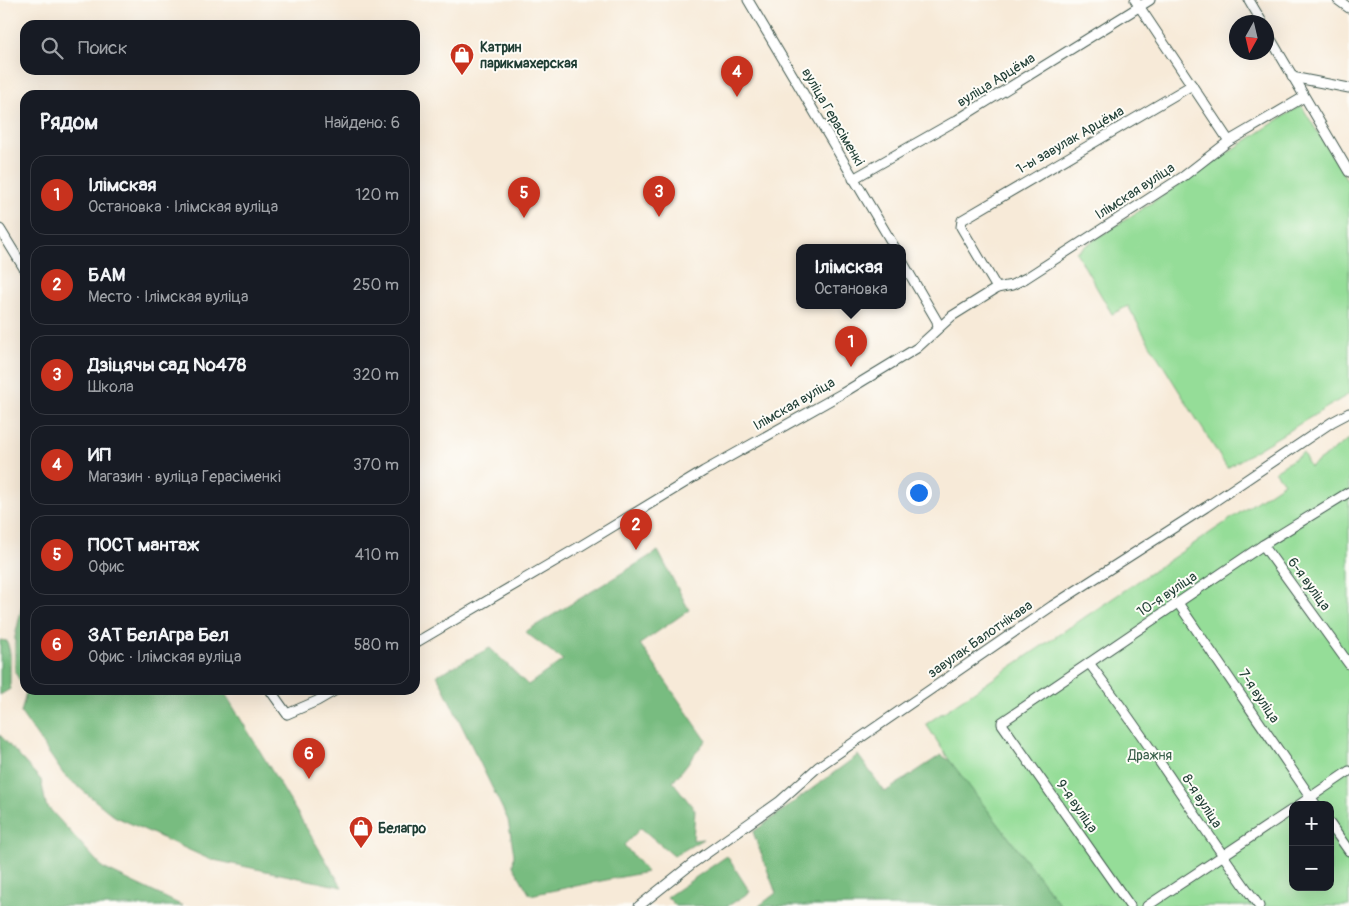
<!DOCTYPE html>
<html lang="ru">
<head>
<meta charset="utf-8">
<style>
  :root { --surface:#171b24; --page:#242831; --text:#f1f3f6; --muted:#9ea1a6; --line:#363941; --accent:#c8321e }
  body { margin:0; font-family:Pangolin,sans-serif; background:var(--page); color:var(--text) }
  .controls { position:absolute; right:15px; bottom:15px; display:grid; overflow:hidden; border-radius:10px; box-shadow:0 5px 20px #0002 }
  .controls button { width:45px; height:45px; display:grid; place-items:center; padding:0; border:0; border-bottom:1px solid var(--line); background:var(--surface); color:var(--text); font:25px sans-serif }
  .compass { position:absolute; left:1229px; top:15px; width:45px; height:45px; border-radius:50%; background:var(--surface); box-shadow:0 5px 20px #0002; rotate:188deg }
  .you { position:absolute; left:918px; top:492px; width:18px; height:18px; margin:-12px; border:4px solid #fff; border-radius:50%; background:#1a73e8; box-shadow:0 0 0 8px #1a73e833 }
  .badge { display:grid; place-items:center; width:32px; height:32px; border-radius:50%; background:var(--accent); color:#fff; font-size:16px; font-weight:700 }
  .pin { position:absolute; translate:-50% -41px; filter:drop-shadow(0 1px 2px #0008) }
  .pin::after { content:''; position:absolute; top:26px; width:18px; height:15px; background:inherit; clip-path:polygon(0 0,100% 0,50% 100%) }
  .popup { position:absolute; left:796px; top:244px; width:110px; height:65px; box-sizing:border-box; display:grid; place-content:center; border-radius:10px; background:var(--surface); filter:drop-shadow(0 1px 4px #0005); font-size:16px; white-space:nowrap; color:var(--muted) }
  .popup b { font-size:19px; color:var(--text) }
  .popup::after { content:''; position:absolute; left:50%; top:100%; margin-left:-10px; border:10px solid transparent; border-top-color:var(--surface) }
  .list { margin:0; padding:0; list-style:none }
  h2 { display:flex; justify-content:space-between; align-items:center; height:65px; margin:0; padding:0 20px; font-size:21px }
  h2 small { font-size:16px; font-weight:400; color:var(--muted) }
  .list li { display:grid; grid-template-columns:32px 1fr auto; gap:15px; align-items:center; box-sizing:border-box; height:80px; margin:0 10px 10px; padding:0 10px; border:1px solid var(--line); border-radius:15px }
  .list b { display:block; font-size:19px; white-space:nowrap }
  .list p { margin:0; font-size:16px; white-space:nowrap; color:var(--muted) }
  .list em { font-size:16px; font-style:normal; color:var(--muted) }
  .icon { flex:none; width:28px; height:28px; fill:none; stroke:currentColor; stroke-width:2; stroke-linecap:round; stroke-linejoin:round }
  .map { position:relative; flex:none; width:1349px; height:906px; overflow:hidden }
  .search { position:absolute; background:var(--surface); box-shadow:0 5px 20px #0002; left:20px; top:20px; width:400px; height:55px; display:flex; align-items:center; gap:12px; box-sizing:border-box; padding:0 18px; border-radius:15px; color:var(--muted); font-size:19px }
  .panel { position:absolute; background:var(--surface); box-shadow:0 5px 20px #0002; left:20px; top:90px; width:400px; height:605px; border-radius:15px }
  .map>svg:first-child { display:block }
  .green { fill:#95dd98; stroke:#5a8d66; fill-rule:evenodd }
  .forest { fill:#78bc80; stroke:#4c7c5a }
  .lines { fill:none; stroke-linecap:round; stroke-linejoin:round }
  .minor-casing { stroke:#3f574d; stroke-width:11 }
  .minor { stroke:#fff; stroke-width:9 }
  .labels { text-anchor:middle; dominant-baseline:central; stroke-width:4; stroke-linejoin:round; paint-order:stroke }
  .poi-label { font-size:14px; font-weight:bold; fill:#1f3d34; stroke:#fdfcf7; text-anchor:start }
  .street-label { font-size:14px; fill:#1f3d34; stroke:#fdfcf7 }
  .park-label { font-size:14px; fill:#375d48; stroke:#fdfcf7 }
</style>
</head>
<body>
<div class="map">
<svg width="1349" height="906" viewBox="0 0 1349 906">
  <rect width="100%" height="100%" fill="#fdfcf7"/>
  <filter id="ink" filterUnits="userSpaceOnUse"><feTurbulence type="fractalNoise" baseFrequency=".02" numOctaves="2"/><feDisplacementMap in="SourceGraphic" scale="10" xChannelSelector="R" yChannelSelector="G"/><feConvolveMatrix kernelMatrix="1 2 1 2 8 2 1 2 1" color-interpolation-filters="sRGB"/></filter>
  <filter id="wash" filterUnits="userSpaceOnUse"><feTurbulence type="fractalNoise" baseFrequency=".0096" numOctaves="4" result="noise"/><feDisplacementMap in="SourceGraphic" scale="20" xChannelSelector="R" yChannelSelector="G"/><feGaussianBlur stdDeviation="1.12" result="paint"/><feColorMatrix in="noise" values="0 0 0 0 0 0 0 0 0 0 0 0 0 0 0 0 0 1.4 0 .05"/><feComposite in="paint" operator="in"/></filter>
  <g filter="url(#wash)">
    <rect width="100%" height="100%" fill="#f7ead8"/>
    <g class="green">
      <polygon points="1301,105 1349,183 1349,394 1227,468 1146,338 1128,306 1112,314 1076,252"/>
      <path d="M 1349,439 L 1349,906 L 1061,906 L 950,761 L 926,724 L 1284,483 L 1275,471 L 1303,453 L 1310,467 ZM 1293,805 L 1330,805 L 1330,887 L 1293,887 Z"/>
    </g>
    <g class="forest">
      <polygon points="658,551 689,610 640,644 706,740 673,782 695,810 693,840 703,839 674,856 641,828 624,845 647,872 530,895 513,866 514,854 508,820 437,675 490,648 528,685 563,660 525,632"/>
      <polygon points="25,592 25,690 15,672 15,637"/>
      <polygon points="0,640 7,641 10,653 10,689 0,695"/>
      <polygon points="25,690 223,690 342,887 209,859 114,816 64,775 21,713 26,692"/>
      <polygon points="0,735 41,780 46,805 103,868 183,906 0,906"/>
      <polygon points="858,755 885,792 941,755 950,761 1061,906 759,906 776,893 753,832"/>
      <polygon points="727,856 750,892 728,906 676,906 667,897"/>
    </g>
  </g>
  <g filter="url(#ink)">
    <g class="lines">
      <defs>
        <g id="minor">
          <polyline points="748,0 895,248"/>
          <polyline points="1135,0 1229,141"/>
          <polyline points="1249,0 1262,22"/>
          <polyline points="1338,0 1349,8"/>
          <polyline points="1266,31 1349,172"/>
          <polyline points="1292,77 1349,88"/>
          <polyline points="853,179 957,120 1150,0"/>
          <polyline points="0,229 25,270"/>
          <polyline points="902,261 937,321 938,328"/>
          <polyline points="997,288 961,227 962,220 1192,85"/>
          <polyline points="1263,545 1349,664"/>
          <polyline points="1178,603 1316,805"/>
          <polyline points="415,643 579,547 704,471 843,393 917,348 952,316 997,288 1012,285 1026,278 1184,176 1229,141 1304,97"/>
          <path d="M 1089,663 C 1149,741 1200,826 1259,906"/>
          <polyline points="270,690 287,714 317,701 336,690"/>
          <polyline points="1299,805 1349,771"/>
          <polyline points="1330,824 1349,851"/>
          <polyline points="639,906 693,863 779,802 818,767 1052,606 1206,507 1332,422 1349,413"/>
          <polyline points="1130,906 1002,724 1002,722 1263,545 1349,492"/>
          <polyline points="1147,906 1293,809"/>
        </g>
      </defs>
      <use href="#minor" class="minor-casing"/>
      <use href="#minor" class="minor"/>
    </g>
  </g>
  <defs>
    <symbol id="shop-pin" viewBox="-11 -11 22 30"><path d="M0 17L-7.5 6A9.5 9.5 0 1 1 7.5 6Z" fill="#c8321e" stroke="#fdfcf7"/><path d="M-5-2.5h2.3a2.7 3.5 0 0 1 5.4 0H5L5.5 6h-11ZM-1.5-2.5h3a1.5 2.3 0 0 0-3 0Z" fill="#fff"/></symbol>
  </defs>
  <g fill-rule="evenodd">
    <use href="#shop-pin" x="448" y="41" width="28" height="38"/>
    <use href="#shop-pin" x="347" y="814" width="28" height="38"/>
  </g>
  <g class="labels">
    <g class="poi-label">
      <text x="480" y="47">Катрин<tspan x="480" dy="16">парикмахерская</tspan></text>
      <text x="378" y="828">Белагро</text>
    </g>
    <g class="street-label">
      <text transform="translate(996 80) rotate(-32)">вуліца Арцёма</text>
      <text transform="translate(833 117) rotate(60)">вуліца Герасіменкі</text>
      <text transform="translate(1070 140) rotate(-30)">1-ы завулак Арцёма</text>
      <text transform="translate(1135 191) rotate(-33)">Ілімская вуліца</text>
      <text transform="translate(794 404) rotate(-30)">Ілімская вуліца</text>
      <text transform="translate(1309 584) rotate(54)">6-я вуліца</text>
      <text transform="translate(1167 594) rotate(-34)">10-я вуліца</text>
      <text transform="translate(980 639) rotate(-35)">завулак Балотнікава</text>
      <text transform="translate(1259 696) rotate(56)">7-я вуліца</text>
      <text transform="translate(1202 801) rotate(57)">8-я вуліца</text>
      <text transform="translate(1077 806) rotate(55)">9-я вуліца</text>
    </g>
    <g class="park-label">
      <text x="1150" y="755">Дражня</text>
    </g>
  </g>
</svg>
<div class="controls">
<button>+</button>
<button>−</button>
</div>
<svg class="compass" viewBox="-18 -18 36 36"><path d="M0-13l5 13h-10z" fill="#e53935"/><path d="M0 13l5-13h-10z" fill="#9ea1a6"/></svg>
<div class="you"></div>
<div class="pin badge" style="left:851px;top:367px">1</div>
<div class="popup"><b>Ілімская</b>Остановка</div>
<div class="pin badge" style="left:636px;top:550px">2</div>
<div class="pin badge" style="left:659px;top:217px">3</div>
<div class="pin badge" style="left:737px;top:97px">4</div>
<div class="pin badge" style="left:524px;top:218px">5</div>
<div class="pin badge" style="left:309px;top:779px">6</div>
<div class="search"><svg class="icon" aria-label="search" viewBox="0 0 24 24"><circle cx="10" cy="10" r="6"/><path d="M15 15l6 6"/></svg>Поиск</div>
<section class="panel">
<h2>Рядом<small>Найдено: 6</small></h2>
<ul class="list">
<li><span class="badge">1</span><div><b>Ілімская</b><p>Остановка · Ілімская вуліца</p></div><em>120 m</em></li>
<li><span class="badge">2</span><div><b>БАМ</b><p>Место · Ілімская вуліца</p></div><em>250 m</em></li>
<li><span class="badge">3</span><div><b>Дзіцячы сад №478</b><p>Школа</p></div><em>320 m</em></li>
<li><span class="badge">4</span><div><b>ИП</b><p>Магазин · вуліца Герасіменкі</p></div><em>370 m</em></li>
<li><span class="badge">5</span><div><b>ПОСТ мантаж</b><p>Офис</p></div><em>410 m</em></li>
<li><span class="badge">6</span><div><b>ЗАТ БелАгра Бел</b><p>Офис · Ілімская вуліца</p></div><em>580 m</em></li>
</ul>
</section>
</div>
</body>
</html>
